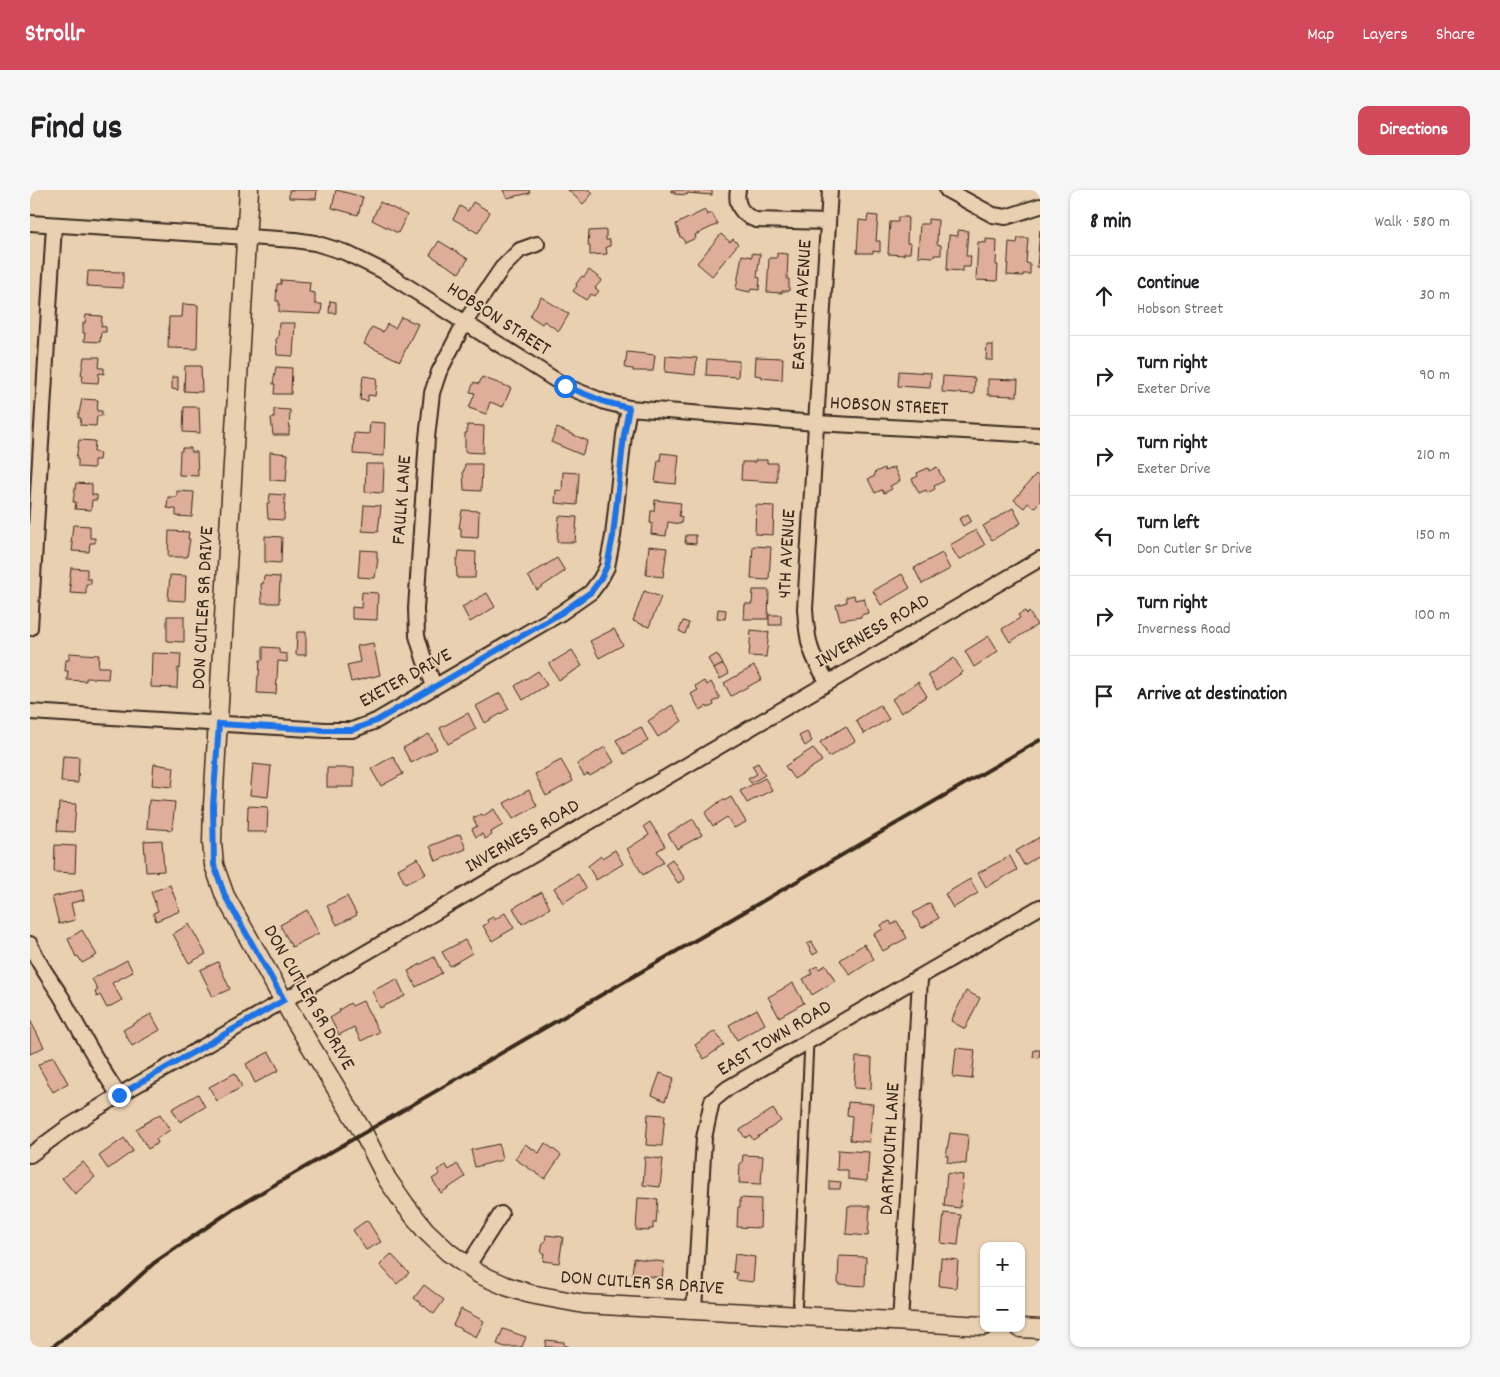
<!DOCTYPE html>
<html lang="en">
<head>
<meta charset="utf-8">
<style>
  :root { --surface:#fff; --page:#f6f6f6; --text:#202124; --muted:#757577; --line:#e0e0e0; --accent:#d1495b }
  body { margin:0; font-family:Dekko,sans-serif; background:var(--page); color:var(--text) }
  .controls { position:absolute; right:15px; bottom:15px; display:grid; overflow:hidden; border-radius:10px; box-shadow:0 1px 4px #0004 }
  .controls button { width:45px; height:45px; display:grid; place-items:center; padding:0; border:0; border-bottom:1px solid var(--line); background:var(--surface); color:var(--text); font:25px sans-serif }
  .stop { position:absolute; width:15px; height:15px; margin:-11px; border:4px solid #1a73e8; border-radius:50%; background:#fff }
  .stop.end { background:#1a73e8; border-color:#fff; box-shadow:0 1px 5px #0008 }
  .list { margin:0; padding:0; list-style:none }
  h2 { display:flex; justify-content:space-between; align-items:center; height:65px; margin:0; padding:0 20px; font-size:21px }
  h2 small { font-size:16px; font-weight:400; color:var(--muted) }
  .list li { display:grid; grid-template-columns:32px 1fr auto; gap:15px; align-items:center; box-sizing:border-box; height:80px; padding:0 20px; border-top:1px solid var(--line) }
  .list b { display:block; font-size:19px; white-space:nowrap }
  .list p { margin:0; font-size:16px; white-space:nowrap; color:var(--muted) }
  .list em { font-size:16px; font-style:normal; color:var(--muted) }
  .icon { flex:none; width:28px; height:28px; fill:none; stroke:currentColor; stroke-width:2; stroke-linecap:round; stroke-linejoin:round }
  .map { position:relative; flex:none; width:1010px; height:1157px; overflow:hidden; border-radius:10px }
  header { display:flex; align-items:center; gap:30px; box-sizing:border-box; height:70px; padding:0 25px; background:var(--accent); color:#fff }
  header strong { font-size:24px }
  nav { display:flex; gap:28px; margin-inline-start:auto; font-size:18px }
  .intro { display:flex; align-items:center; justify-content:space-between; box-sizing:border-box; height:120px; padding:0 30px }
  h1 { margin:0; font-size:35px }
  .button { padding:12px 22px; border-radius:10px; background:var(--accent); color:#fff; font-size:18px; font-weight:700 }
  main { display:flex; gap:30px; padding:0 30px }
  aside { flex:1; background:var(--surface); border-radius:10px; box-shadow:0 1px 4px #0004 }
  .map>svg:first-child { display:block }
  .building { fill:#dfae99; stroke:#3b2a1e }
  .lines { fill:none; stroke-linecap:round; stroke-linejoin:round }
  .service-casing { stroke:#3b2a1e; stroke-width:11 }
  .minor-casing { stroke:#3b2a1e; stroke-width:18 }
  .tertiary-casing { stroke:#3b2a1e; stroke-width:21 }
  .service { stroke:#e9d0b1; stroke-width:7 }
  .minor { stroke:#e9d0b1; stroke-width:14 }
  .tertiary { stroke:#e9d0b1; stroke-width:18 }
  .rail { stroke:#3b2a1e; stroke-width:4 }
  .route { stroke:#1a73e8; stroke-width:6 }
  .labels { text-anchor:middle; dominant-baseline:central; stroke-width:4; stroke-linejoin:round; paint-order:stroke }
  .street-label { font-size:20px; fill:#3b2a1e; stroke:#e9d0b1 }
</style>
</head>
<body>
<header>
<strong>Strollr</strong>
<nav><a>Map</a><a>Layers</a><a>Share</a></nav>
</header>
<div class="intro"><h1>Find us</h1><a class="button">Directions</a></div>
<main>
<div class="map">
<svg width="1010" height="1157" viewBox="0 0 1010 1157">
  <rect width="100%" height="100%" fill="#e9d0b1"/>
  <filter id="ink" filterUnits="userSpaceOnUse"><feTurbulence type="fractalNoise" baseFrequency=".02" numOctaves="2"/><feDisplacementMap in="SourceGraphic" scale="10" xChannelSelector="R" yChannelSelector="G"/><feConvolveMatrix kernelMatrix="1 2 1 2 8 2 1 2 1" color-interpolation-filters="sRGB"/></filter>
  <g filter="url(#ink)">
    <g class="building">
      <polygon points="259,0 287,0 286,9 259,8"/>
      <polygon points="306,0 333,7 328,25 302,18"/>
      <polygon points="473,0 499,0 500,3 477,8"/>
      <polygon points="538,0 560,0 563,3 553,14"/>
      <polygon points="641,0 682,0 682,5 657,3 657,5 644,4 645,2 641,2"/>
      <polygon points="350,12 377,25 368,43 342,30"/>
      <polygon points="443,12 460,22 448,43 423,29 430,16 438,21"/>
      <polygon points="675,20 677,25 682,23 688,34 665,45 666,48 655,53 652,47 650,47 646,34"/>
      <polygon points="838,25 848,26 846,51 850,51 850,62 843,61 843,63 827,63 829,30 837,31"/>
      <polygon points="868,27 878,27 877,53 881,53 880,63 874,63 874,65 858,64 860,32 868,32"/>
      <polygon points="898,29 908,30 907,54 911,55 911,65 904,65 904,67 888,66 890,34 898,34"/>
      <polygon points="576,40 576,50 580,50 580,56 576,57 577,64 560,65 560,56 558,56 559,41"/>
      <polygon points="928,40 938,41 936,66 941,66 940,77 933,77 933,81 917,80 919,45 928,46"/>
      <polygon points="1010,40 1010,77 1007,77"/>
      <polygon points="691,44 700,52 703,49 708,54 682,86 667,73"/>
      <polygon points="988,48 998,48 996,73 1000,74 1000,84 993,84 993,86 977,85 979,52 987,53"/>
      <polygon points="956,49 967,50 966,75 968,75 967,91 946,90 948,52 956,53"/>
      <polygon points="409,51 438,69 429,83 400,65"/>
      <polygon points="722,63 730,64 727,87 730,88 729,100 721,99 720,102 706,99 712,65 722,67"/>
      <polygon points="747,63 758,64 757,89 759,89 759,101 752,101 752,103 737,102 739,68 747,68"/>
      <polygon points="559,80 572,90 565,98 569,101 565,106 561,104 556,110 543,101 547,96 546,94 552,86 554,87"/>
      <polygon points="58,81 93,82 93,98 57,96"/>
      <polygon points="251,90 280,92 279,102 285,103 285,114 292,114 291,124 249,122 249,111 246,111 247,94 251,94"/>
      <polygon points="511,107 539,124 529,141 514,131 512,134 500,126"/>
      <polygon points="300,111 306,112 306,123 299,123"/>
      <polygon points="153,114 168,115 167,159 138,158 139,127 152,127"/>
      <polygon points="56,125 72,126 71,136 76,137 76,142 71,142 70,152 54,151 55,143 53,143 53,133 55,133"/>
      <polygon points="371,127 388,134 370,171 334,154 342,137 353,142 357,134 365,138"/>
      <polygon points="249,133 265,133 263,166 247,165 246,148 248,148"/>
      <polygon points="957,155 963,155 963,170 956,170"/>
      <polygon points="597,162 625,165 623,181 603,181 603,179 595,178"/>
      <polygon points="636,166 667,168 665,185 635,182"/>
      <polygon points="54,167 70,167 69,178 74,178 74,184 69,183 68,193 52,192 53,185 51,185"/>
      <polygon points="726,167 753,168 752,190 732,188 732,186 725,185"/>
      <polygon points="677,169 709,171 708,187 676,185"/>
      <polygon points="155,176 171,176 172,202 154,201"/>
      <polygon points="246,177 262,178 261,204 244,204 245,194 243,194"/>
      <polygon points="869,181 901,183 900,198 868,196"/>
      <polygon points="333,186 347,188 345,206 338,205 338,211 330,210"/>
      <polygon points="913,186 945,188 944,204 912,202"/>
      <polygon points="142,187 148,187 148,200 142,199"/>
      <polygon points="452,187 481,198 473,217 460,212 456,224 439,218 445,203 440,202 444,192 449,194"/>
      <polygon points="958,189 988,190 987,206 958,205"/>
      <polygon points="52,209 68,210 67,221 72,221 72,226 67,226 66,236 50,235 51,228 48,228"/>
      <polygon points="154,217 169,217 170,243 153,242"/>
      <polygon points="244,219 260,220 259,245 243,245 241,228 244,228"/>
      <polygon points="340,232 355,233 354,266 323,264 324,243 339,244"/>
      <polygon points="437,235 454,236 453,263 435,262 435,243 437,243"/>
      <polygon points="527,238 558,251 552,265 521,252"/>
      <polygon points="49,250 65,251 64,262 70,263 69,270 64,270 64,278 48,277 48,269 46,269"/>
      <polygon points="152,258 161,258 161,262 167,262 168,286 149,285 150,261 152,261"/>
      <polygon points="240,262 258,264 256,291 240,290"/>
      <polygon points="631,263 649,265 646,294 625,292 628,271 630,271"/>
      <polygon points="725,270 737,270 737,273 747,273 747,292 711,290 712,272 725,272"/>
      <polygon points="336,274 354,274 353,303 335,302"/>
      <polygon points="435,274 452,274 451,301 434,300 433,281 434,281"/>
      <polygon points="864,277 870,291 860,296 862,299 854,303 852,300 845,303 838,289 845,286 844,283 854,278 855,281"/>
      <polygon points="907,277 914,291 904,296 905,299 897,303 896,300 889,303 882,289 888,286 887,283 898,278 899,281"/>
      <polygon points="533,282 549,283 547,315 525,313 526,300 532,301"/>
      <polygon points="1006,284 1010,288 1010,311 1004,318 998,313 994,318 984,310"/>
      <polygon points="46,293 62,294 62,305 67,305 67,310 62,310 61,320 45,319 46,312 43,312"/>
      <polygon points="147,301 164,302 162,327 146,326 146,319 137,318 138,307 147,307"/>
      <polygon points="240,304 255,305 254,330 238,329 237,313 239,313"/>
      <polygon points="625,310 651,313 649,326 652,327 651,334 638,332 636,346 621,344 622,333 620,333 621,321 624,321"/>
      <polygon points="334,315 351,316 348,342 332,341"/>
      <polygon points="726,315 744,316 743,345 725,344"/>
      <polygon points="983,318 991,333 962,350 953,336"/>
      <polygon points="432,320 449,321 448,348 431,347 431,338 429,338"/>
      <polygon points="938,324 941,331 933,336 929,329"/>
      <polygon points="529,326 547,327 545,352 527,352"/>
      <polygon points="43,335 60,336 60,348 65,348 65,353 60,353 59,362 42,361 43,353 41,353"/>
      <polygon points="946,340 955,355 929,370 920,355"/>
      <polygon points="139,341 159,342 158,349 160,349 157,367 138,367"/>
      <polygon points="656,345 666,345 666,354 655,353"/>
      <polygon points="235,346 252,347 251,373 235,372"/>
      <polygon points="619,356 637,358 633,387 616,385"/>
      <polygon points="723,356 741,357 739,390 721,389"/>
      <polygon points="330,360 347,361 347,369 348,369 345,388 328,387"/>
      <polygon points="429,361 446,362 445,388 427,388 426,369 428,369"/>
      <polygon points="912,363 920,379 892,394 884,378"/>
      <polygon points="527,368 535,381 507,400 498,386"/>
      <polygon points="41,378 57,379 57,389 61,389 61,394 56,394 56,404 40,403 41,395 39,395"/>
      <polygon points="872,384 880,398 851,415 843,401"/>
      <polygon points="140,385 156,386 155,411 138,410"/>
      <polygon points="234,386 250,387 249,413 232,413 231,393 233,394"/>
      <polygon points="723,400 739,400 738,429 714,429 715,414 722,414"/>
      <polygon points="614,401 631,407 619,437 603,431"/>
      <polygon points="332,402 348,403 347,430 322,429 322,417 331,418"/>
      <polygon points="457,403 465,417 440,432 432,417"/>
      <polygon points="824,405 825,410 834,408 838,423 831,425 831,427 810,430 806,415 817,412 816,407"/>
      <polygon points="688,419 696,420 695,429 687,428"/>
      <polygon points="995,421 997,424 999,422 1007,435 980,452 972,439 990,428 988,425"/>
      <rect x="739" y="425" width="12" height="10"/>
      <polygon points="137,426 154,426 154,452 137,451"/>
      <polygon points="653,431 659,433 655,444 649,441"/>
      <polygon points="584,439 593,455 569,468 560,451"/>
      <polygon points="721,440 739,442 736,467 719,466"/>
      <polygon points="267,442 276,442 276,465 266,465"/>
      <polygon points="959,446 968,461 944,477 935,461"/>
      <polygon points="343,453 350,485 321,492 317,475 330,472 327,456"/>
      <polygon points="233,457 249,458 249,463 257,464 257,472 248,471 246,504 227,503 228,486 229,486 230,470 233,470"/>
      <polygon points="542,460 552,476 529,490 519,474"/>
      <polygon points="39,463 69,465 68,477 79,477 78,489 56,488 56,491 37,490 38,481 35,481 36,470 39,470"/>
      <polygon points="122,463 151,464 150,479 148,478 147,498 121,497"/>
      <polygon points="687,464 693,474 684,479 678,469"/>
      <polygon points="924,468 933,482 907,500 898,485"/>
      <polygon points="693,474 699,484 690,489 684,479"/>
      <polygon points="724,476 732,489 701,506 694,493"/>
      <polygon points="508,481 517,495 493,510 485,496"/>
      <polygon points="674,491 677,495 681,492 690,508 683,512 684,515 678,518 677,516 670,520 661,504 668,500 665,496"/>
      <polygon points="888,492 897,506 871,523 862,509"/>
      <polygon points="470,503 479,519 455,533 446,516"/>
      <polygon points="642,515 652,531 628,547 618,531"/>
      <polygon points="850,515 859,529 834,544 826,530"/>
      <polygon points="438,523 446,539 418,554 410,538"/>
      <polygon points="816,536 825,551 799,567 790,552"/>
      <polygon points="611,537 618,551 594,564 586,550"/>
      <polygon points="777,542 782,551 775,556 769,546"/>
      <polygon points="399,544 407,559 381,573 373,558"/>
      <polygon points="575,557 584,572 560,586 558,584 554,586 547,574"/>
      <polygon points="783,558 792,571 764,589 755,576"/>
      <polygon points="33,566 49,567 48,593 31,592"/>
      <polygon points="363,566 373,584 351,596 341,579"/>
      <polygon points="531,570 543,591 516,606 505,584"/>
      <polygon points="728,573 735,585 721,593 718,589 727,584 722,576"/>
      <polygon points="124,574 144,577 142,597 122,595"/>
      <polygon points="223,574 241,576 238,607 220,605"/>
      <rect x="297" y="578" width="27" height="19"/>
      <polygon points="735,588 742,600 717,613 710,601"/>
      <polygon points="499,600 507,616 483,629 474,613"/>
      <polygon points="701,607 716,632 704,638 697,627 683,636 675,623 693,609 694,611"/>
      <polygon points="119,610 145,612 142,640 117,638"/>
      <polygon points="29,613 46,614 44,642 27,641"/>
      <polygon points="218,616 238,617 237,642 217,642"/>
      <polygon points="464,619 473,635 461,642 462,645 455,649 452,644 446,647 442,639 447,636 443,628 452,624 453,626"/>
      <polygon points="663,629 672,645 647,659 638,644"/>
      <polygon points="620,632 635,656 627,661 634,672 613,685 597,659 619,645 614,636"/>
      <polygon points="430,644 436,659 406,671 400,656"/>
      <polygon points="1010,647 1010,667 1009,666 994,675 986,661"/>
      <polygon points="132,650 134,681 116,682 114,651"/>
      <polygon points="25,655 46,656 45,683 24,682"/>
      <polygon points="585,660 593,674 566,690 558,676 571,666 572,668"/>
      <polygon points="980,666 987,680 956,697 948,683"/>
      <polygon points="388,668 396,684 375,694 368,679"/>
      <polygon points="642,669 655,689 648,693 635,674"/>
      <polygon points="548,684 556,698 533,713 524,698"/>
      <polygon points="940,689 948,703 923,718 915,704"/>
      <polygon points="140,695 150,721 126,731 123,723 128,721 121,702"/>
      <polygon points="52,700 54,710 41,713 45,730 29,734 22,707"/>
      <polygon points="512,702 520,718 492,734 483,718"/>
      <polygon points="317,706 327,725 307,735 297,716"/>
      <polygon points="900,713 909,728 892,738 883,723"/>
      <polygon points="277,720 289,743 262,757 250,735"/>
      <polygon points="475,723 484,738 462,751 453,736 458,733 457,730 463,727 464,730"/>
      <polygon points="860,731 862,735 867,731 877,748 853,761 844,744 853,739 851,735"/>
      <polygon points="159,734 176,764 159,773 143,744"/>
      <polygon points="52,740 67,765 52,773 48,766 46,767 38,749"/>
      <polygon points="435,750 442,763 420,776 412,762"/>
      <polygon points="782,752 788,762 783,765 777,754"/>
      <polygon points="834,754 844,769 820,785 810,770"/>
      <polygon points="404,767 412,783 386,797 378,781"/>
      <polygon points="97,770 103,782 82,793 92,810 77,818 70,805 67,807 65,802 68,800 62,789"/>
      <polygon points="188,772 200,799 183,807 170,780"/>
      <polygon points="796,775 805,791 782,805 773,789 782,784 780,780 787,776 789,779"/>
      <polygon points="367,789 375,806 350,818 342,801"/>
      <polygon points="763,793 774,813 749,827 738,807"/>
      <polygon points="936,801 950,808 935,839 921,831"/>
      <polygon points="333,811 349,842 331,851 324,837 309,845 300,828 310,822 309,820 320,813 322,816"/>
      <polygon points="727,819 735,834 707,850 699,835"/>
      <polygon points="121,824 130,840 102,856 93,840"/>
      <polygon points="0,830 14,857 0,864"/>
      <polygon points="685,841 694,855 674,869 665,855"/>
      <polygon points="926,858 945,860 942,889 923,887"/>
      <polygon points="1004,860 1010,860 1009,868 1003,867"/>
      <polygon points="239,862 249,880 225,893 216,874"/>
      <polygon points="23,866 38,893 23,902 8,875"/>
      <polygon points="826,867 842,868 841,899 824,898"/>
      <polygon points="205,883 212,897 187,911 179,897"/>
      <polygon points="630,883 644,888 635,911 622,905"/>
      <polygon points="168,904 175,917 150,932 142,919"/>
      <polygon points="818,912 843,914 839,952 820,950 822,926 817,925"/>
      <polygon points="743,919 751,931 723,950 720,945 715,948 710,940"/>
      <polygon points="130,924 140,940 126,949 128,953 118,959 106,939"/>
      <polygon points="618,924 635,925 632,956 616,955"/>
      <polygon points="920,943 938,945 936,974 917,972 918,966 916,966"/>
      <polygon points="94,948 103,961 78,979 69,966"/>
      <polygon points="515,953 531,965 515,989 485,969 495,954 509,963"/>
      <polygon points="469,954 472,970 445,977 441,960"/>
      <polygon points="808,960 839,962 837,991 818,989 818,980 807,980"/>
      <polygon points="713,965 733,966 731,994 709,993 710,973 712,973"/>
      <polygon points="615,967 633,969 630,997 613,995"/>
      <polygon points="53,972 65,987 45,1004 32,988"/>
      <polygon points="427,974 435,987 411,1003 402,989 410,984 407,980 416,975 419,980"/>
      <polygon points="917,983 933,985 930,1018 914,1016"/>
      <polygon points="799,991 811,992 810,999 799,999"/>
      <polygon points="608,1008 628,1009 626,1033 623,1033 623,1039 619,1039 619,1041 606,1040"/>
      <polygon points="710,1008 731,1009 730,1038 707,1037 708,1017 710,1017"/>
      <polygon points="818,1016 840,1016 838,1046 816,1044"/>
      <polygon points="914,1023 931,1025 928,1055 911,1053"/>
      <polygon points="337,1030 351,1052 336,1060 323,1040"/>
      <polygon points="516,1045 533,1047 529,1073 513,1071 514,1063 511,1063 513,1052 515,1052"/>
      <polygon points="361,1064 379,1083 367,1094 350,1075"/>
      <polygon points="705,1064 725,1067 723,1092 706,1090 707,1083 703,1082"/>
      <polygon points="809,1066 836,1067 835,1096 808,1094"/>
      <polygon points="604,1068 634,1072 632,1088 602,1084"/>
      <polygon points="911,1068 928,1070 926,1098 909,1096"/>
      <polygon points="394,1095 414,1110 404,1124 384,1108"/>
      <polygon points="431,1119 454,1131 446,1147 423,1135"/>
      <polygon points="473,1139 496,1147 492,1157 475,1157 467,1154"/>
      <polygon points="516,1150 534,1152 534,1155 540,1157 515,1157"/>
    </g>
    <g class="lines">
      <defs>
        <polyline id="service" points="767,1126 779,851"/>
        <g id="minor">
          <path d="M 708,0 C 705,15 712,25 726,30 L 798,32"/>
          <polyline points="917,0 963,25 976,27 1010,16"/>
          <polyline points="0,33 265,50 285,53 314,62 353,81 535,196 575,212 599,218 786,233 1010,245"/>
          <polyline points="0,438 24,35"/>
          <path d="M 798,492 C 780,466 777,450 775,419 L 800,0"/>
          <polyline points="404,496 394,469 387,446 386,419 397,248 402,203 409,182 435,132 472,78 490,60 507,54"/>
          <polyline points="0,522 295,540 322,540 346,531 531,423 561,402 570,390 577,377 583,346 594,245 599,218"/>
          <path d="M 0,754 C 8,774 21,790 32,808 C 50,840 67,874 89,905"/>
          <polyline points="0,965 38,937 89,905 272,800 1010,369"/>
          <polyline points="437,1077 471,1024"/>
          <polyline points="664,1120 674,948 682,911 698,898 1010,717"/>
          <polyline points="870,1132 880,975 890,788"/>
        </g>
        <g id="tertiary">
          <polyline points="219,0 183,616 182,652 184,675 195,706 263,827 334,944 357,989 376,1016 395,1040 418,1062 449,1084 476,1096 500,1104 554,1114 954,1136"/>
          <polyline points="990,1138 1010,1139"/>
        </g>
      </defs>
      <use href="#service" class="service-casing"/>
      <use href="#minor" class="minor-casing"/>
      <use href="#tertiary" class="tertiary-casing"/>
      <use href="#service" class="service"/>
      <use href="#minor" class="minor"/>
      <use href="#tertiary" class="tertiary"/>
      <polyline class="rail" points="22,1157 88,1106 124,1073 208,1016 1010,550"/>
    </g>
  </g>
  <g class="lines" filter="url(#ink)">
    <polyline class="route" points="89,905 254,810 195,706 184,675 183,616 189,534 295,540 322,540 346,531 531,423 561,402 570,390 577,376 583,346 594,245 599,218 575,212 535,196"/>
  </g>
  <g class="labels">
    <g class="street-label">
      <text transform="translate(773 115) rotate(-87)">EAST 4TH AVENUE</text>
      <text transform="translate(468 130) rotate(33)">HOBSON STREET</text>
      <text transform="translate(859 217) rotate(3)">HOBSON STREET</text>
      <text transform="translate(373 310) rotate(-86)">FAULK LANE</text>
      <text transform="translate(758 364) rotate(-87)">4TH AVENUE</text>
      <text transform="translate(174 418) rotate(-87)">DON CUTLER SR DRIVE</text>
      <text transform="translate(843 442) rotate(-30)">INVERNESS ROAD</text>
      <text transform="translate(376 489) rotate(-29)">EXETER DRIVE</text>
      <text transform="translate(493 647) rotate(-30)">INVERNESS ROAD</text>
      <text transform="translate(278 808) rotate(60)">DON CUTLER SR DRIVE</text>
      <text transform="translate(745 849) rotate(-31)">EAST TOWN ROAD</text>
      <text transform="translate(861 959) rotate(-87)">DARTMOUTH LANE</text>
      <text transform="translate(612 1094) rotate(4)">DON CUTLER SR DRIVE</text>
    </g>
  </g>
</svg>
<div class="controls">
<button>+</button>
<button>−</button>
</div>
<div class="stop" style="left:535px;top:196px"></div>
<div class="stop end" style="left:89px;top:905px"></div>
</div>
<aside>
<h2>8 min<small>Walk · 580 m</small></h2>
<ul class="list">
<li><svg class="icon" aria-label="ahead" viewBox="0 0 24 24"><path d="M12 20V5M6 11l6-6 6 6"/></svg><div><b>Continue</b><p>Hobson Street</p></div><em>30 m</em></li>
<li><svg class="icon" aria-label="right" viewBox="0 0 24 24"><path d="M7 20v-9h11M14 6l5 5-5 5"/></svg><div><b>Turn right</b><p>Exeter Drive</p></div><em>90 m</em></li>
<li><svg class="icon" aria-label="right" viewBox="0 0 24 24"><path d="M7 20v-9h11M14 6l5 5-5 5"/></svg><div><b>Turn right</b><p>Exeter Drive</p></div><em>210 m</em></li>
<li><svg class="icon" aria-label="left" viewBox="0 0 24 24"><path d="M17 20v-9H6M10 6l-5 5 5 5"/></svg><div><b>Turn left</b><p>Don Cutler Sr Drive</p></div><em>150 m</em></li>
<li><svg class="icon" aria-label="right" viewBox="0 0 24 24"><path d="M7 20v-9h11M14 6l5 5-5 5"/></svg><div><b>Turn right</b><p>Inverness Road</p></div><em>100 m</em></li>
<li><svg class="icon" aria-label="arrive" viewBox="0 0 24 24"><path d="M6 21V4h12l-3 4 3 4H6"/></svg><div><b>Arrive at destination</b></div></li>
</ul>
</aside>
</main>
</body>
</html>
